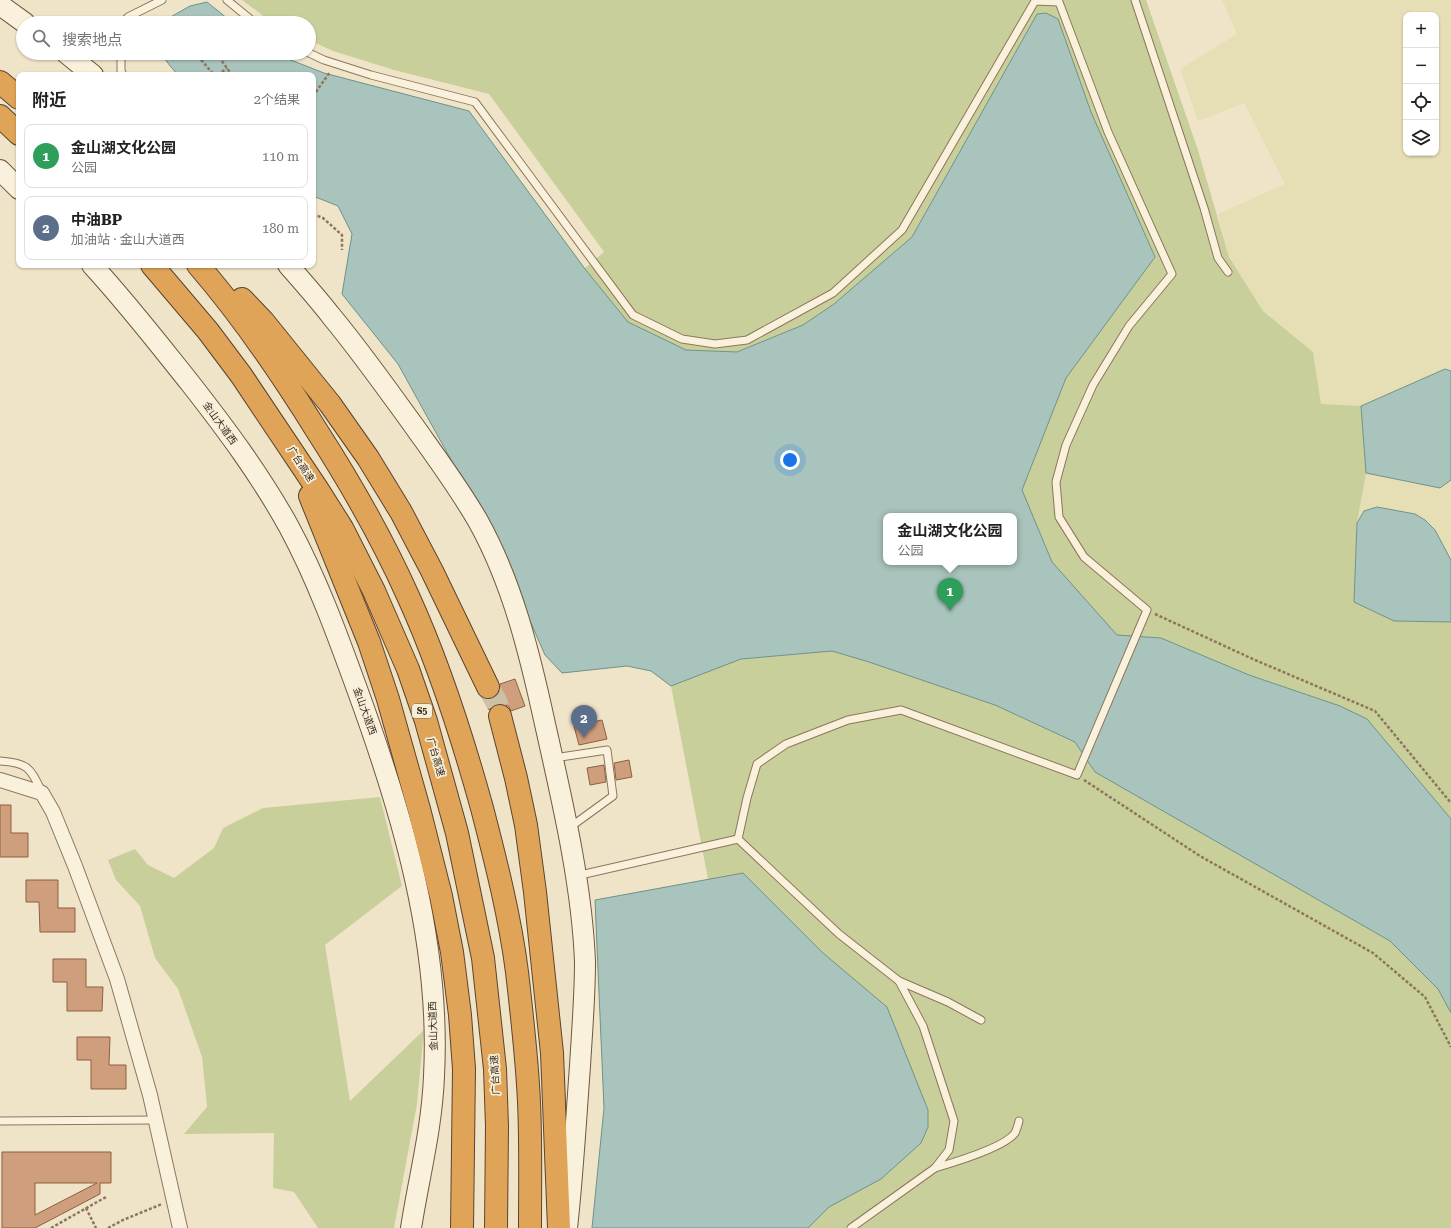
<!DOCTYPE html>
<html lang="zh">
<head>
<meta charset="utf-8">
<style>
  :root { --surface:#fff; --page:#f6f6f6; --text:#222; --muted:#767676; --line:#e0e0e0; --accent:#ea580c }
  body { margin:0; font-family:"Roboto Serif","Noto Sans SC",serif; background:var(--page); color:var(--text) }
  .controls { position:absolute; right:12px; top:12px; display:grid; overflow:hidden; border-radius:8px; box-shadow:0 1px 3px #0004 }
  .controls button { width:36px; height:36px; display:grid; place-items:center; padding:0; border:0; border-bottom:1px solid var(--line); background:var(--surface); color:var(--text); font:20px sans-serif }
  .you { position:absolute; left:790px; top:460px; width:14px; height:14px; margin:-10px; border:3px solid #fff; border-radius:50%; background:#1a73e8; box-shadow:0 0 0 6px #1a73e833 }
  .badge { display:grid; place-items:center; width:26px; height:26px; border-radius:50%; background:var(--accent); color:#fff; font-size:13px; font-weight:700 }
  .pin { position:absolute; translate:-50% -33px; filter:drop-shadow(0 1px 2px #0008) }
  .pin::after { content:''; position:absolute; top:21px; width:14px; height:12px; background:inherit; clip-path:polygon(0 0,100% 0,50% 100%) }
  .popup { position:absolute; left:883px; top:513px; width:134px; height:52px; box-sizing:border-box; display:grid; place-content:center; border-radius:8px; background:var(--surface); filter:drop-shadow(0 1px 3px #0005); font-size:13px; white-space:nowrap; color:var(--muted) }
  .popup b { font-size:15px; color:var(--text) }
  .popup::after { content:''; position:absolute; left:50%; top:100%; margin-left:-8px; border:8px solid transparent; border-top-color:var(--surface) }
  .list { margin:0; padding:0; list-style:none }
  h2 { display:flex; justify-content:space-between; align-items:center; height:52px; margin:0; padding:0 16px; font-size:17px }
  h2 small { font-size:13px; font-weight:400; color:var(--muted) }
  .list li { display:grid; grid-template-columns:26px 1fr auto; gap:12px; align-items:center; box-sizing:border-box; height:64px; margin:0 8px 8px; padding:0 8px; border:1px solid var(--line); border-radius:8px }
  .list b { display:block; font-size:15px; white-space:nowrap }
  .list p { margin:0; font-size:13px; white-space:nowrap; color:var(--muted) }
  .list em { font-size:13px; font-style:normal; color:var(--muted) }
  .icon { flex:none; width:22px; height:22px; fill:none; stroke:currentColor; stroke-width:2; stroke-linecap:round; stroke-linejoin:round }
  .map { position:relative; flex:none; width:1451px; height:1228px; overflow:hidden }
  .search { position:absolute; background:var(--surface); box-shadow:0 1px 3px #0004; left:16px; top:16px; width:300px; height:44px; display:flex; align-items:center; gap:10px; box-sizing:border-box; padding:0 14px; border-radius:22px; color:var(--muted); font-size:15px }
  .panel { position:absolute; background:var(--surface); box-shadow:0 1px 3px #0004; left:16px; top:72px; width:300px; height:196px; border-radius:8px }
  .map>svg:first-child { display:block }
  .farmland { fill:#e6deb5; fill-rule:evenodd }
  .green { fill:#c9cf9b; fill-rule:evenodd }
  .water { fill:#a9c4bc; stroke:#6f938a; fill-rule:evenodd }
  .building { fill:#cf9f7d; stroke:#8d5f41; fill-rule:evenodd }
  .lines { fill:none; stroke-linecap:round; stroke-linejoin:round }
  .motorway-tunnel { stroke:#ccc0a6; stroke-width:22; stroke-dasharray:22 11; stroke-linecap:butt }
  .service-casing { stroke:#8d765c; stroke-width:9 }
  .minor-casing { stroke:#8d765c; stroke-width:16 }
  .secondary-casing { stroke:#6f573f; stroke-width:22 }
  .motorway-casing { stroke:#5b4430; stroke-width:24 }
  .path { stroke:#8d765c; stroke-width:2.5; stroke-dasharray:3 2; stroke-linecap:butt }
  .service { stroke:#faf1dc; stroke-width:7 }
  .minor { stroke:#faf1dc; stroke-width:14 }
  .secondary { stroke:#faf1dc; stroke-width:20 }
  .motorway { stroke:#e0a458; stroke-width:22 }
  .labels { text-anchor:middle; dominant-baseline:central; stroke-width:3.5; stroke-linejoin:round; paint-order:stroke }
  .shield { fill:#f7eed8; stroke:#756857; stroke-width:1 }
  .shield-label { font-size:9px; font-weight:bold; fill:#3d2e20 }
  .street-label { font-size:10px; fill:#3d2e20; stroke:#f7eed8 }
</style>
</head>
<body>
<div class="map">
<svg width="1451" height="1228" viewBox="0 0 1451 1228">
  <rect width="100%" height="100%" fill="#f0e4c8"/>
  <path class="farmland" d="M 1222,0 L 1451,0 L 1451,622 L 1357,523 L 1366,473 L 1321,404 L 1313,352 L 1263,311 L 1229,257 L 1218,214 L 1285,184 L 1244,103 L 1198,121 L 1180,69 L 1237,34 ZM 1406,15 L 1436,15 L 1436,153 L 1406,153 Z"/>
  <g class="green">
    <path d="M 242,0 L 1146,0 L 1198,150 L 1229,257 L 1263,311 L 1313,352 L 1321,404 L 1361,406 L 1366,473 L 1357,523 L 1354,602 L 1394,621 L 1451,622 L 1451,1228 L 592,1228 L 604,1108 L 595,900 L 708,879 L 671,686 L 651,671 L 627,666 L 562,673 L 545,655 L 491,532 L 398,364 L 342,294 L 352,234 L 338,206 L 313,196 L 313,75 L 178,75 L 171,67 L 160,53 L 273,53 L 324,73 L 469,111 L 585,268 L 604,252 L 489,94 L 394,70 L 333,51 L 309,40 L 309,23 L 273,23 ZM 886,516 L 1014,516 L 1014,562 L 886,562 Z"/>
    <polygon points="380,797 402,886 325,945 350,1101 424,1030 417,1104 394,1228 318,1228 294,1192 273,1188 274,1133 184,1134 207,1107 202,1057 178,989 155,958 140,906 116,880 108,860 135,849 148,865 174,878 214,848 223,828 263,808"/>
  </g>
  <g class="water">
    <polygon points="207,2 233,23 160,23 190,6"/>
    <path d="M 1046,13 L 1058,19 L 1091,112 L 1155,257 L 1066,378 L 1022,490 L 1052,562 L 1117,635 L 1161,638 L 1249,675 L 1340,706 L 1367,719 L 1451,819 L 1451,1013 L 1438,989 L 1390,941 L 1095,772 L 1075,742 L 995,705 L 869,662 L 832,651 L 741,659 L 671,686 L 651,671 L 627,666 L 562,673 L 545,655 L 491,532 L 398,364 L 342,294 L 352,234 L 338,206 L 313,196 L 313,75 L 178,75 L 171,67 L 160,53 L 273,53 L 324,73 L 469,111 L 585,269 L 628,322 L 686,350 L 737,352 L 803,325 L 834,304 L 912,237 L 1037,14 ZM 886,516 L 1014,516 L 1014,562 L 886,562 Z"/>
    <polygon points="1445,369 1451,371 1451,480 1440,488 1366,473 1361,406"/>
    <polygon points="1377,507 1415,514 1425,520 1435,530 1451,560 1451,622 1394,621 1354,602 1357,523 1364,511"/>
    <polygon points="743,873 823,953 887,1007 928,1110 928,1127 921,1143 881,1179 829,1207 808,1228 592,1228 604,1108 595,900"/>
  </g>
  <g class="building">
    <polygon points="515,679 525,706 511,711 509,707 504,704 497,704 492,707 489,710 485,699 493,698 498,694 500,688 500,684"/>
    <polygon points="602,720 607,739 579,745 574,726"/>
    <polygon points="629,760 632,777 616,780 614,763"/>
    <polygon points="604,765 606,782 590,785 587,768"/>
    <polygon points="0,805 11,805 11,833 28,833 28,857 0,857"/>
    <polygon points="26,880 58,880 58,908 75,908 75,932 40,932 39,902 26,902"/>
    <polygon points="53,959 86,959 86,987 103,987 102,1011 67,1011 67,982 53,982"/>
    <polygon points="77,1037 110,1037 109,1065 126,1065 126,1089 91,1089 91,1060 77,1060"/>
    <path d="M 2,1152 L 111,1152 L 111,1183 L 100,1183 L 100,1194 L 35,1228 L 2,1228 ZM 35,1183 L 97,1183 L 35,1215 Z"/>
  </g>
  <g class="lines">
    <polyline class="motorway-tunnel" points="488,687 497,703 500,716"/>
    <defs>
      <g id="service">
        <polyline points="227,0 255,23"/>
        <polyline points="1135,0 1204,208 1218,258 1228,272"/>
        <polyline points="123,23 128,17 162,0"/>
        <polyline points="121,53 121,71 123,75"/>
        <polyline points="309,53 324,60 371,75 475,102 633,315 682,339 715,344 747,340 833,293 902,230 1035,1 1059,2 1108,132 1172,274 1129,326 1093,385 1066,445 1056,482 1059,517 1084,557 1147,610 1077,775 901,710 848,720 786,744 757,764 747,798 738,839 839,934 899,981 923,1026 954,1121 949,1150 935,1168 851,1228"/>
        <polyline points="554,758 607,750 613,796 569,828"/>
        <path d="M 0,761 C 29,763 30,768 42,792"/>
        <polyline points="576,876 738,839"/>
        <polyline points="899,981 948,1002 981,1020"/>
        <polyline points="0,1121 156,1120"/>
        <path d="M 935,1168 C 952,1163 1005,1147 1015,1133 C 1017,1129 1018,1125 1019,1121"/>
      </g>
      <polyline id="minor" points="0,780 42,793 53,812 75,866 117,979 150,1095 180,1228"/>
      <g id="secondary">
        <polyline points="0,5 25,23"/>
        <polyline points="66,53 93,75"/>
        <polyline points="0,170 19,189"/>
        <path d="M 92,265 C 127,303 158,343 190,383 C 226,429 261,476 289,527 C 317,579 337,634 357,689 C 402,812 441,943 434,1076 C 432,1128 419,1177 411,1228"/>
        <path d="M 288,265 C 303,282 318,299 332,317 C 361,352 387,389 414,426 C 436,457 459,488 478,521 C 513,584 530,655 545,724 C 562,800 582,884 585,962 C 585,996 582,1032 580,1066 C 576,1120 573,1174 567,1228"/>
      </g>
      <g id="motorway">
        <polyline points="0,82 19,98"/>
        <polyline points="0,116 19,134"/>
        <polyline points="152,265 208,331 241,375 318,490 342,528 374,591 408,669 426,721 457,833 483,958 495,1069 497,1126 496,1228"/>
        <path d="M 198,265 C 243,317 281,373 317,431 C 351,484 382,538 408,596 C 439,664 462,736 482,808 C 496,862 510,917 517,972 C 522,1015 527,1059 529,1102 C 531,1144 530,1186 530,1228"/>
        <polyline points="242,299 263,321 330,404 368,458 401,512 432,571 488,687"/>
        <polyline points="310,496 369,642 388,699 419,809 441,896 452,952 460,1015 464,1069 462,1228"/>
        <polyline points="500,716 516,778 526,825 535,892 552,1053 559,1228"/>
      </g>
    </defs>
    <use href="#service" class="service-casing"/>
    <use href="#minor" class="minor-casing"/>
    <use href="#secondary" class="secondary-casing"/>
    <use href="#motorway" class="motorway-casing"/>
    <g class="path">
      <polyline points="200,53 197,55 214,75"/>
      <polyline points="216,53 232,75"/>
      <polyline points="218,75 227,68"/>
      <polyline points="313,96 330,72"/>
      <polyline points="313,214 323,218 342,235 342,250"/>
      <polyline points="1155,614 1255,660 1375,711 1451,803"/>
      <polyline points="1084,780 1200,856 1373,953 1425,997 1451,1047"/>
      <polyline points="86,1208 96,1228"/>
      <polyline points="51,1228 106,1197"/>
      <polyline points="108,1228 123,1220 162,1204"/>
    </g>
    <use href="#service" class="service"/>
    <use href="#minor" class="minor"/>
    <use href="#secondary" class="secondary"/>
    <use href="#motorway" class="motorway"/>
  </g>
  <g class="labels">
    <rect class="shield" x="412" y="704" width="20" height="14" rx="3"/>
    <g class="shield-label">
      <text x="422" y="711">S5</text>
    </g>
    <g class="street-label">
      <text transform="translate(220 423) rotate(54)">金山大道西</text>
      <text transform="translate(301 464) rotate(57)">广台高速</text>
      <text transform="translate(365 711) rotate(70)">金山大道西</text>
      <text transform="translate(436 757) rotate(74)">广台高速</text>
      <text transform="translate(433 1026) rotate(-92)">金山大道西</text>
      <text transform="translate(495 1075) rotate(-93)">广台高速</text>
    </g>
  </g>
</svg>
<div class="controls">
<button>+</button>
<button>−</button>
<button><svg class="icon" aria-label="locate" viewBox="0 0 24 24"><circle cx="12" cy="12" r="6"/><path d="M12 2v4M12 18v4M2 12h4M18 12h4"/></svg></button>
<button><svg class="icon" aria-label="layers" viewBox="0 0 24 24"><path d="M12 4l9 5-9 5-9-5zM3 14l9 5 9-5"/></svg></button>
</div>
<div class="you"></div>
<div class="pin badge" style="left:950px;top:611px;background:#2e9e5b">1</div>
<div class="popup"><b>金山湖文化公园</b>公园</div>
<div class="pin badge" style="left:584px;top:738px;background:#5c6f8a">2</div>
<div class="search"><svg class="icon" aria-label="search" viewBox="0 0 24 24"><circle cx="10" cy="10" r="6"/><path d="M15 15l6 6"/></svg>搜索地点</div>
<section class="panel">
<h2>附近<small>2个结果</small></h2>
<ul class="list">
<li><span class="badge" style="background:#2e9e5b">1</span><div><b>金山湖文化公园</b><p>公园</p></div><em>110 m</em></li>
<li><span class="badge" style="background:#5c6f8a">2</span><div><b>中油BP</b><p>加油站 · 金山大道西</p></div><em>180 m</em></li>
</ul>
</section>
</div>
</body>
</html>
